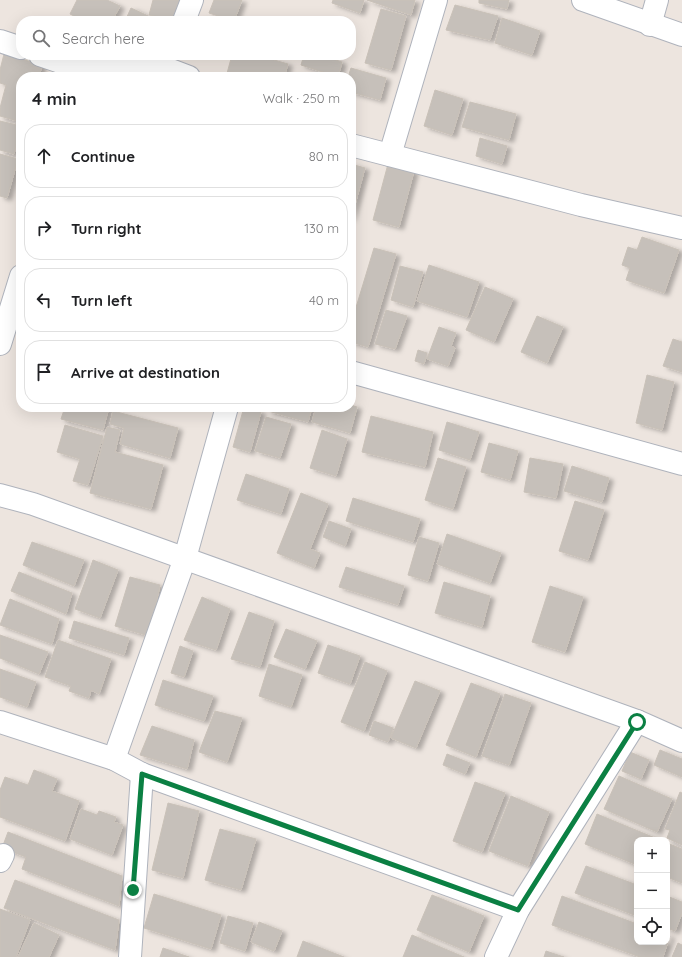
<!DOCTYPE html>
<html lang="en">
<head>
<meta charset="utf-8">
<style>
  :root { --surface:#fff; --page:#f6f6f6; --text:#202124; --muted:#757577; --line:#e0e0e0 }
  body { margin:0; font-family:Quicksand,sans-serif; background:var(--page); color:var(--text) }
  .controls { position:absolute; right:12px; bottom:12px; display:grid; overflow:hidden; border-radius:8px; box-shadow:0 4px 16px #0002 }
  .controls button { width:36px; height:36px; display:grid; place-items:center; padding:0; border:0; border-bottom:1px solid var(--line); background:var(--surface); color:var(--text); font:20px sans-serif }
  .stop { position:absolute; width:12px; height:12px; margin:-9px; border:3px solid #0b8043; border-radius:50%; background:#fff }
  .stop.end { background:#0b8043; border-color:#fff; box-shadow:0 1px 4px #0008 }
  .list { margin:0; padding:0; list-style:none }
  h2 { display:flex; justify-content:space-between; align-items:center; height:52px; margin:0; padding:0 16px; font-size:17px }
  h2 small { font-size:13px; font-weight:400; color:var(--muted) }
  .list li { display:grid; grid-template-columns:26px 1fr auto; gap:12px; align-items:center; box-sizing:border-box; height:64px; margin:0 8px 8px; padding:0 8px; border:1px solid var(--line); border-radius:16px }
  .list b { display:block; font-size:15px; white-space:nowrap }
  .list em { font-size:13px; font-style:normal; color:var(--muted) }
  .icon { flex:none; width:22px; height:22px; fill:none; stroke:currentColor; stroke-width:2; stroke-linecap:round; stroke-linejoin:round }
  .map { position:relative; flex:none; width:682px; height:957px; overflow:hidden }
  .search { position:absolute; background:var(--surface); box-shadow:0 4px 16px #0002; left:16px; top:16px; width:340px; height:44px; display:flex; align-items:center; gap:10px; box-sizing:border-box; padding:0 14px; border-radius:16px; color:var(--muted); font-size:15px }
  .panel { position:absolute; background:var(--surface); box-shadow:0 4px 16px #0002; left:16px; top:72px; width:340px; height:340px; border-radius:16px }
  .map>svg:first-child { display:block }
  .building { fill:#c6c0ba; stroke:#c9c1b8; filter:url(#shadow) }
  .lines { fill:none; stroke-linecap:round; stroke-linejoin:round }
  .minor-casing { stroke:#afb3bc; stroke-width:24 }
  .minor { stroke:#fff; stroke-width:22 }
  .route { stroke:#0b8043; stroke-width:5 }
</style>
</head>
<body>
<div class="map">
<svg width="682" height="957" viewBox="0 0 682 957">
  <defs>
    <filter id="shadow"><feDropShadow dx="4.5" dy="2.5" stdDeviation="2" flood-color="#0004"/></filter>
  </defs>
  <rect width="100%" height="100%" fill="#ede5df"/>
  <g class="building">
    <polygon points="77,0 107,0 120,6 112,21 84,21 70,14"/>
    <polygon points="153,0 182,0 177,21 149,15"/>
    <polygon points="214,0 242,0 234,21 209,13"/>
    <polygon points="333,0 364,0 360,13 332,3"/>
    <polygon points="367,0 415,0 411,15"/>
    <polygon points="479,0 509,0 507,9 479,3"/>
    <polygon points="455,5 498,16 490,40 446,30"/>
    <polygon points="131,8 159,21 125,21"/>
    <polygon points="381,9 406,16 391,70 365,63"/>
    <polygon points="202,17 218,20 218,21 201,21"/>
    <polygon points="502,18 540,31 532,55 495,43"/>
    <polygon points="4,54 42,65 39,77 21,77 21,122 0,116 0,108 6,85 0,83 0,70"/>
    <polygon points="232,55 257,55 288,64 284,77 226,77"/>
    <polygon points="304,55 320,55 342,62 338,77 301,65"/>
    <polygon points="351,68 386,78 380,100 351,92 351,77 348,77"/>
    <polygon points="435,90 463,99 452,135 424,126"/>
    <polygon points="470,102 516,114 509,140 462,127"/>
    <polygon points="0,121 21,126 14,154 0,150"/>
    <polygon points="480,138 507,146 502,164 476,156"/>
    <polygon points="0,154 18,159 7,198 0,196"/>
    <polygon points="351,164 365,168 351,219"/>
    <polygon points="388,164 414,171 399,227 373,220"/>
    <polygon points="642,237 679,250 664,293 626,280 630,268 622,265 628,247 637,250"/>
    <polygon points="374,248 396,254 368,347 351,342 351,324"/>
    <polygon points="429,265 479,282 467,317 417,301"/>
    <polygon points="400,266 423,272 413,307 391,300"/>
    <polygon points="485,287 513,299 494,342 466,330"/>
    <polygon points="386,310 407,316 395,349 375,344"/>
    <polygon points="537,316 563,327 547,363 521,352"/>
    <polygon points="439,327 456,333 451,346 455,348 448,366 427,359"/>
    <polygon points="673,339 682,342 682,372 663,366"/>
    <polygon points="418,350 427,353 424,364 415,361"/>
    <polygon points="647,375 674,382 662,430 636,423"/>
    <polygon points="351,405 357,407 350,433 312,422 316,407 351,407"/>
    <polygon points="65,407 109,407 103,430 61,419"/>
    <polygon points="244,407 261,412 250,452 233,447"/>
    <polygon points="270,407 312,407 308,422 268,411"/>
    <polygon points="113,411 178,428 170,458 120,444 124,428 110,424"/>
    <polygon points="371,416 433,432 425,467 362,452"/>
    <polygon points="266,417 291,424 280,458 255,451"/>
    <polygon points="447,422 479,432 470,460 439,450"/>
    <polygon points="65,425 103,436 88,485 73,481 80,459 57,452"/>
    <polygon points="107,427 120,430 115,452 163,465 151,509 90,493"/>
    <polygon points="322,430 347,439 336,476 310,468"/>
    <polygon points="489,443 518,451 510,480 481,472"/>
    <polygon points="438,458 466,467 453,509 425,500"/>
    <polygon points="530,458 563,464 556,498 524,492"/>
    <polygon points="572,466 609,478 602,502 564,491"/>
    <polygon points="246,474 289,489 281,514 237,500"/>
    <polygon points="301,493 328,504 310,549 320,553 314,568 277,553"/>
    <polygon points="353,498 420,519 413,542 346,521"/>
    <polygon points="575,501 604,510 588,560 559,551"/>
    <polygon points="329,521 351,529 345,546 323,537"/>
    <polygon points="447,534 501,553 490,583 437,564"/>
    <polygon points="419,537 439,543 428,581 408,575"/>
    <polygon points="32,542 84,560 74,586 23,565"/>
    <polygon points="93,560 118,570 100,618 75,609"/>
    <polygon points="346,567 404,586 398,605 339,587"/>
    <polygon points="19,572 72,593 66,614 11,591"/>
    <polygon points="130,577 160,585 149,636 115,626"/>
    <polygon points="444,582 490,596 482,627 435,613"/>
    <polygon points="550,586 583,597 565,652 532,642"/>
    <polygon points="202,597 230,609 216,650 184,640"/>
    <polygon points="10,599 59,619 52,644 0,625"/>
    <polygon points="249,612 274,621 260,667 231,659"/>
    <polygon points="74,621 129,638 124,655 69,638"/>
    <polygon points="286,629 317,641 305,669 274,657"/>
    <polygon points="0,635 48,652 39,674 0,658"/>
    <polygon points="58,640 111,659 99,694 91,690 89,698 69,691 71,686 45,677"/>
    <polygon points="328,645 360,656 350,684 318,673"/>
    <polygon points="180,646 193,651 184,677 171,673"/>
    <polygon points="365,662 387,671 364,731 341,722"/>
    <polygon points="269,664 302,675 291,707 259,696"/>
    <polygon points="0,669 36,682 27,707 0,697"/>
    <polygon points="163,680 213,696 204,721 155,705"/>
    <polygon points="415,681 440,691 416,748 391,738"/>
    <polygon points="471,683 500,694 476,757 446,745"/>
    <polygon points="505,694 531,703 509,765 482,756"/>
    <polygon points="215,711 242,718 227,762 199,752"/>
    <polygon points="374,721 393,728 388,742 369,735"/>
    <polygon points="152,726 194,740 187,769 140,755"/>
    <polygon points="660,750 682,759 682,777 654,765"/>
    <polygon points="630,752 649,760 641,779 622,771"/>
    <polygon points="447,754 470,763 465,774 443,765"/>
    <polygon points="34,770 57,779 52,791 79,801 65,841 0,817 0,790 5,777 28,785"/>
    <polygon points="619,776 672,799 657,832 604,809"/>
    <polygon points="475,782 505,793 482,852 453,841"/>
    <polygon points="680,792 682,793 682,845 667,838 670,830 665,829"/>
    <polygon points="511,796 549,812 528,866 489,851"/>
    <polygon points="168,803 199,811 183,878 152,870"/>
    <polygon points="81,809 97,815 99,811 116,817 114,822 123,825 112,855 70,839"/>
    <polygon points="597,814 660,840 637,840 637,865 585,844"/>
    <polygon points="220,829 256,839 241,890 205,880"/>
    <polygon points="8,832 122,876 119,906 22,869 26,857 2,848"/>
    <polygon points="667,843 682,849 682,883 667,877"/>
    <polygon points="586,866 637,885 637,916 575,893"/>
    <polygon points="15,880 119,920 115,950 4,908"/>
    <polygon points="154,894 221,915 211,949 144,928"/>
    <polygon points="432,895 484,916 469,952 417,930"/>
    <polygon points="562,896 637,924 637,942 667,942 667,935 670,936 663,957 640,957 552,925"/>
    <polygon points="667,896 682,902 682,913 675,931 667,928"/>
    <polygon points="0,909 30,920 16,957 0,957"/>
    <polygon points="228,916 253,923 245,951 220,943"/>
    <polygon points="259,922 282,931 274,951 251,942"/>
    <polygon points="34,923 59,935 49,957 18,957"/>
    <polygon points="412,935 464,957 403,957"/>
    <polygon points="303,941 344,957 297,957"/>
    <polygon points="678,943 682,945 682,957 672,957"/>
    <polygon points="163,948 189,957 160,957"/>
    <polygon points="546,951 564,957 544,957"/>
  </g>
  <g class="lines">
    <defs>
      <g id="minor">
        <polyline points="583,0 682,35"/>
        <polyline points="184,21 192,0"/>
        <polyline points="650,25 657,0"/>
        <polyline points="0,41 21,48"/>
        <polyline points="40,55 78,68 110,61 137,62 168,69 189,77"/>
        <polyline points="351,145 581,205 682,228"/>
        <polyline points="390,155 436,0"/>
        <polyline points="0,344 21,276"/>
        <polyline points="351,372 682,464"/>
        <polyline points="0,495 33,504 637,721 682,741"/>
        <polyline points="0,722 114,759 142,774 518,910"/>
        <polyline points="114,759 185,558 227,407"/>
        <polyline points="0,861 3,855"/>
        <polyline points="130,957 142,774"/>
        <polyline points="496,957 518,910 637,721"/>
      </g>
    </defs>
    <use href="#minor" class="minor-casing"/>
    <use href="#minor" class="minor"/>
  </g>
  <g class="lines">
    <polyline class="route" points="133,890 142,774 518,910 637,722"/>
  </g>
</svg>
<div class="controls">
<button>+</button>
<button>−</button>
<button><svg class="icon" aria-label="locate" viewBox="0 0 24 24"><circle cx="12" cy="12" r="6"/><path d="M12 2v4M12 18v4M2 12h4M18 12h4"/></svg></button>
</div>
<div class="stop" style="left:637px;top:722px"></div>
<div class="stop end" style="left:133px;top:890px"></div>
<div class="search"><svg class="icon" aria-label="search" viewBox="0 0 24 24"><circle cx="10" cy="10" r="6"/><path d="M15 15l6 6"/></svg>Search here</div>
<section class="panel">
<h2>4 min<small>Walk · 250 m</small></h2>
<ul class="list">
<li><svg class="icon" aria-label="ahead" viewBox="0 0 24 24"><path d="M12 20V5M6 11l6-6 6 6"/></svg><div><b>Continue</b></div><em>80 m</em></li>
<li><svg class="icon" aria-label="right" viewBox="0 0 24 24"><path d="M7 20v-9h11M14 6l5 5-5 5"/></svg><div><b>Turn right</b></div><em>130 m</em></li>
<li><svg class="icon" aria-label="left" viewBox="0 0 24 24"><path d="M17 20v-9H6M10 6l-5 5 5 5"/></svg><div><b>Turn left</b></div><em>40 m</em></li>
<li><svg class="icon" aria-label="arrive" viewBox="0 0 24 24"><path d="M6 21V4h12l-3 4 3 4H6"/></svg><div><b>Arrive at destination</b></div></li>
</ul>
</section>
</div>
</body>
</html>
